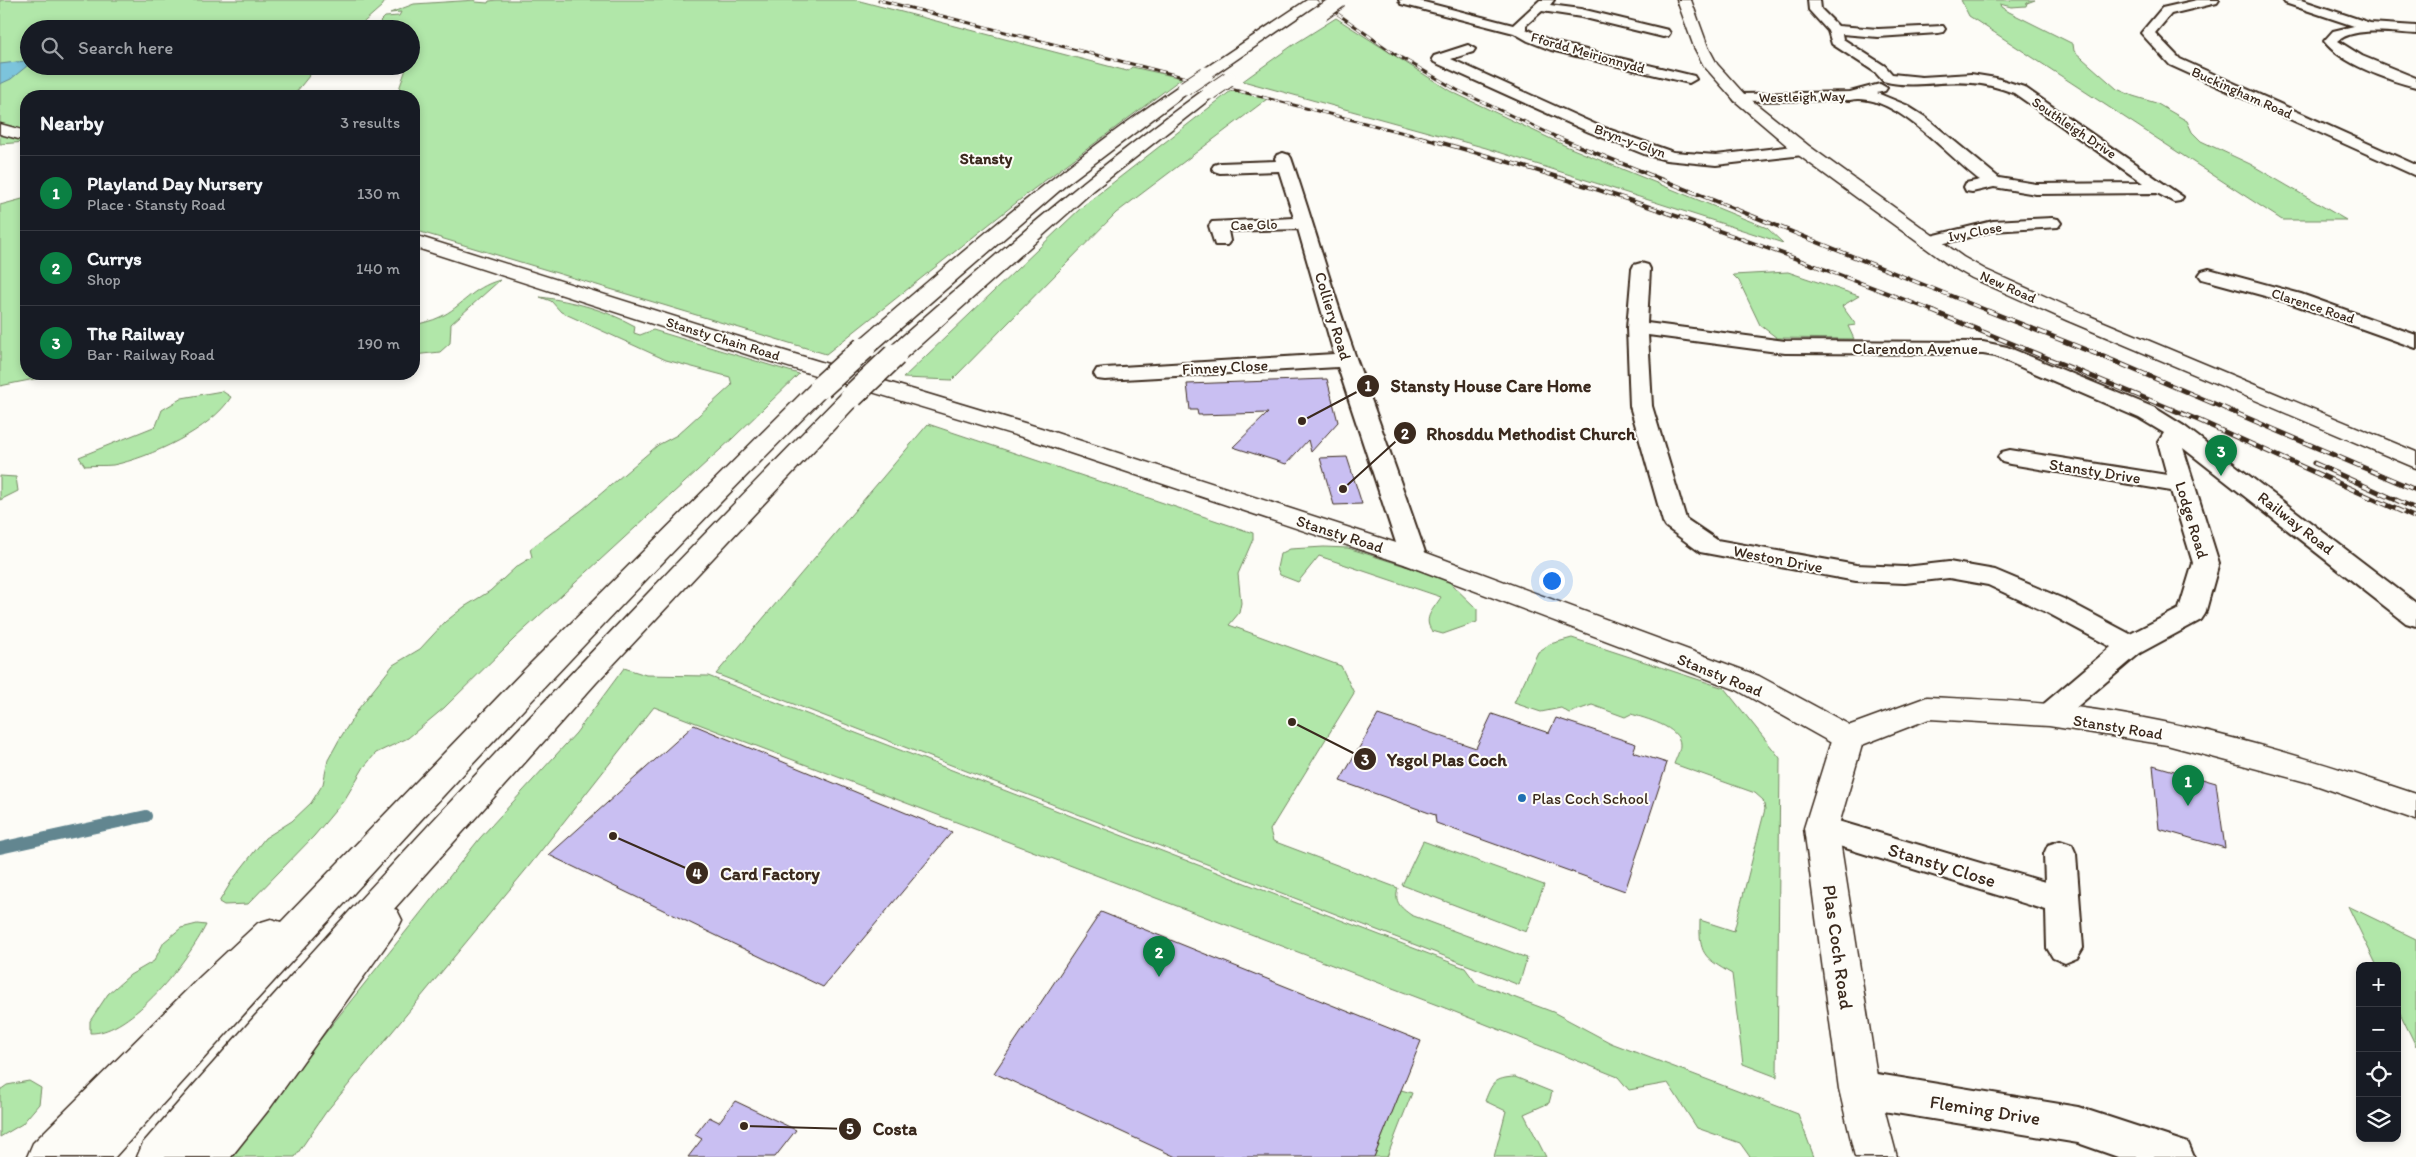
<!DOCTYPE html>
<html lang="en">
<head>
<meta charset="utf-8">
<style>
  :root { --surface:#171b24; --page:#20242c; --text:#f1f3f6; --muted:#9ea1a6; --line:#363941; --accent:#0b8043 }
  body { margin:0; font-family:Itim,sans-serif; background:var(--page); color:var(--text) }
  .controls { position:absolute; right:15px; bottom:15px; display:grid; overflow:hidden; border-radius:10px; box-shadow:0 2px 8px #0003 }
  .controls button { width:45px; height:45px; display:grid; place-items:center; padding:0; border:0; border-bottom:1px solid var(--line); background:var(--surface); color:var(--text); font:25px sans-serif }
  .you { position:absolute; left:1551px; top:580px; width:18px; height:18px; margin:-12px; border:4px solid #fff; border-radius:50%; background:#1a73e8; box-shadow:0 0 0 8px #1a73e833 }
  .badge { display:grid; place-items:center; width:32px; height:32px; border-radius:50%; background:var(--accent); color:#fff; font-size:16px; font-weight:700 }
  .pin { position:absolute; translate:-50% -41px; filter:drop-shadow(0 1px 2px #0008) }
  .pin::after { content:''; position:absolute; top:26px; width:18px; height:15px; background:inherit; clip-path:polygon(0 0,100% 0,50% 100%) }
  .list { margin:0; padding:0; list-style:none }
  h2 { display:flex; justify-content:space-between; align-items:center; height:65px; margin:0; padding:0 20px; font-size:21px }
  h2 small { font-size:16px; font-weight:400; color:var(--muted) }
  .list li { display:grid; grid-template-columns:32px 1fr auto; gap:15px; align-items:center; box-sizing:border-box; height:75px; padding:0 20px; border-top:1px solid var(--line) }
  .list b { display:block; font-size:19px; white-space:nowrap }
  .list p { margin:0; font-size:16px; white-space:nowrap; color:var(--muted) }
  .list em { font-size:16px; font-style:normal; color:var(--muted) }
  .icon { flex:none; width:28px; height:28px; fill:none; stroke:currentColor; stroke-width:2; stroke-linecap:round; stroke-linejoin:round }
  .map { position:relative; flex:none; width:2416px; height:1157px; overflow:hidden }
  .search { position:absolute; background:var(--surface); box-shadow:0 2px 8px #0003; left:20px; top:20px; width:400px; height:55px; display:flex; align-items:center; gap:12px; box-sizing:border-box; padding:0 18px; border-radius:28px; color:var(--muted); font-size:19px }
  .panel { position:absolute; background:var(--surface); box-shadow:0 2px 8px #0003; left:20px; top:90px; width:400px; height:290px; border-radius:20px }
  .map>svg:first-child { display:block }
  .green { fill:#b1e7a9; stroke:#768864 }
  .water { fill:#7cc4dc; stroke:#628690 }
  .lines { fill:none; stroke-linecap:round; stroke-linejoin:round }
  .stream { stroke:#628690; stroke-width:12 }
  .building { fill:#c9bff2; stroke:#3b2a1e }
  .minor-casing { stroke:#3b2a1e; stroke-width:4 }
  .tertiary-casing { stroke:#3b2a1e; stroke-width:3 }
  .secondary-casing { stroke:#3b2a1e; stroke-width:3 }
  .trunk-casing { stroke:#3b2a1e; stroke-width:3 }
  .minor { fill:#fdfcf7; fill-rule:evenodd }
  .tertiary { fill:#fdfcf7; fill-rule:evenodd }
  .secondary { fill:#fdfcf7; fill-rule:evenodd }
  .trunk { fill:#fdfcf7; fill-rule:evenodd }
  .rail-far2-casing { stroke:#3b2a1e; stroke-width:3 }
  .rail-far1-casing { stroke:#3b2a1e; stroke-width:4 }
  .rail-casing { stroke:#3b2a1e; stroke-width:5 }
  .rail-far2 { stroke:#fdfcf7; stroke-width:2; stroke-dasharray:6; stroke-linecap:butt }
  .rail-far1 { stroke:#fdfcf7; stroke-width:2.5; stroke-dasharray:8; stroke-linecap:butt }
  .rail { stroke:#fdfcf7; stroke-width:3; stroke-dasharray:9; stroke-linecap:butt }
  .trunk-bridge-far1-casing { stroke:#3b2a1e; stroke-width:17; stroke-linecap:butt }
  .trunk-bridge-casing { stroke:#3b2a1e; stroke-width:26; stroke-linecap:butt }
  .trunk-bridge-far1 { stroke:#fdfcf7; stroke-width:15 }
  .trunk-bridge { stroke:#fdfcf7; stroke-width:23 }
  .poi-dot { fill:#1f6fb2; stroke:#fdfcf7; stroke-width:2 }
  .labels { text-anchor:middle; dominant-baseline:central; stroke-width:4; stroke-linejoin:round; paint-order:stroke }
  .far-street-label { font-size:14px; fill:#3b2a1e; stroke:#fdfcf7 }
  .far-quarter-label { font-size:16px; font-weight:bold; fill:#3b2a1e; stroke:#fdfcf7 }
  .street-label { font-size:16px; fill:#3b2a1e; stroke:#fdfcf7 }
  .poi-label { font-size:16px; fill:#3b2a1e; stroke:#fdfcf7; text-anchor:start }
  .near-street-label { font-size:19px; fill:#3b2a1e; stroke:#fdfcf7 }
  .leader { fill:none; stroke:#3b2a1e; stroke-width:2 }
  .callout-dot { fill:#3b2a1e; stroke:#fdfcf7; stroke-width:2 }
  .mark-label { font-size:15px; text-anchor:middle; font-weight:bold; fill:#fff }
  .callout-label { font-size:18px; text-anchor:middle; font-weight:bold; fill:#3b2a1e; stroke:#fdfcf7; stroke-width:4; stroke-linejoin:round; paint-order:stroke }
</style>
</head>
<body>
<div class="map">
<svg width="2416" height="1157" viewBox="0 0 2416 1157">
  <rect width="100%" height="100%" fill="#fdfcf7"/>
  <filter id="ink" filterUnits="userSpaceOnUse"><feTurbulence type="fractalNoise" baseFrequency=".02" numOctaves="2"/><feDisplacementMap in="SourceGraphic" scale="10" xChannelSelector="R" yChannelSelector="G"/><feConvolveMatrix kernelMatrix="1 2 1 2 8 2 1 2 1" color-interpolation-filters="sRGB"/></filter>
  <g filter="url(#ink)">
    <g class="green">
      <polygon points="0,0 386,0 382,6 356,29 29,29 29,66 317,66 293,96 26,96 26,142 0,144"/>
      <polygon points="476,0 475,2 488,3 489,1 497,0 856,0 1127,71 1132,67 1182,78 1031,191 826,354 414,230 414,96 360,96 397,95 407,66 411,66 411,29 373,29 385,17 399,16 401,12 390,13 414,4"/>
      <polygon points="1961,0 2035,0 2027,3 2026,6 2011,7 2000,4 2001,7 2009,12 2073,44 2074,51 2117,89 2133,96 2156,103 2187,121 2192,132 2201,141 2250,164 2346,220 2282,220 1969,16"/>
      <polygon points="1336,18 1450,91 1568,147 1767,228 1783,243 1486,148 1243,81 1293,45"/>
      <polygon points="1232,90 1267,99 1116,213 952,380 903,378 1083,206"/>
      <polygon points="26,198 26,374 59,374 0,386 0,205"/>
      <polygon points="1788,272 1859,296 1842,306 1856,325 1848,326 1854,339 1777,338 1760,325 1739,281 1733,275"/>
      <path d="M 500,280 L 451,324 L 450,343 L 440,352 L 414,355 L 414,325 C 422,323 432,321 440,317 C 462,307 471,288 500,280 Z"/>
      <path d="M 540,297 C 573,301 606,310 635,326 L 634,333 L 640,335 L 653,330 L 799,374 L 733,438 L 514,639 L 444,708 L 408,738 L 376,753 L 364,767 L 345,799 L 314,836 L 248,904 L 224,905 L 219,902 L 233,879 L 265,838 L 292,821 L 311,803 L 323,784 L 328,760 L 339,740 L 359,708 L 393,665 L 420,649 L 445,622 L 464,607 L 490,591 L 516,567 L 532,557 L 530,549 L 583,509 L 658,445 L 677,435 L 732,385 L 730,377 L 666,360 L 561,312 L 551,301 Z"/>
      <path d="M 222,391 L 231,397 C 212,429 149,458 113,465 C 104,466 94,465 85,466 L 79,457 L 156,426 L 162,410 L 182,398 Z"/>
      <path d="M 928,424 L 1253,533 L 1253,539 L 1238,574 L 1241,603 L 1239,613 L 1229,625 L 1341,666 L 1354,693 L 1270,830 L 1273,841 L 1398,888 C 1394,902 1400,907 1411,915 L 1527,958 L 1519,985 L 716,674 Z"/>
      <polygon points="0,476 16,477 18,491 0,500"/>
      <path d="M 1324,547 L 1348,548 L 1446,579 L 1477,609 L 1477,622 L 1443,634 L 1432,631 C 1422,618 1434,609 1441,597 L 1319,556 L 1298,582 L 1280,575 L 1277,568 L 1280,554 L 1290,549 Z"/>
      <path d="M 1572,638 L 1724,688 L 1780,758 L 1777,1077 L 1743,1064 L 1732,974 C 1703,957 1699,954 1700,920 L 1734,931 L 1765,809 L 1763,800 L 1755,793 L 1674,764 C 1676,758 1680,751 1680,745 C 1681,727 1644,718 1631,714 L 1625,717 L 1592,705 L 1569,713 L 1561,708 L 1541,712 L 1514,703 L 1538,652 L 1550,644 Z"/>
      <polygon points="624,668 646,675 708,676 1465,968 1476,983 1553,1012 1611,1043 1798,1114 1814,1157 1750,1157 1740,1143 1697,1128 1668,1083 1629,1090 1618,1077 1445,1008 654,707 529,866 326,1112 295,1157 227,1157 480,838 576,733"/>
      <polygon points="1423,841 1544,885 1526,932 1402,885"/>
      <polygon points="2348,906 2416,939 2416,1046 2397,1007 2397,966 2377,966"/>
      <path d="M 197,924 L 206,925 C 189,959 131,1035 90,1033 L 90,1021 L 108,994 L 130,975 L 154,961 L 164,942 L 181,928 Z"/>
      <path d="M 1515,1077 L 1552,1092 L 1549,1103 L 1524,1114 L 1546,1157 L 1494,1157 L 1506,1111 L 1485,1101 C 1492,1083 1494,1078 1515,1077 Z"/>
      <polygon points="29,1081 41,1088 39,1104 22,1124 0,1137 0,1090 7,1085"/>
      <polygon points="1401,1090 1412,1093 1387,1157 1374,1157"/>
    </g>
    <polygon class="water" points="25,61 27,66 11,79 0,84 0,64"/>
    <g class="lines">
      <polyline class="stream" points="0,848 146,816"/>
    </g>
    <g class="building">
      <polygon points="1327,379 1338,422 1311,452 1308,440 1286,464 1233,447 1268,413 1198,415 1197,410 1190,410 1187,384"/>
      <polygon points="1347,457 1362,504 1334,505 1320,458"/>
      <polygon points="1492,714 1549,733 1556,718 1636,744 1633,752 1667,763 1625,891 1436,823 1435,815 1340,781 1378,715 1476,748"/>
      <polygon points="694,725 952,832 823,987 549,855"/>
      <polygon points="2153,765 2216,783 2225,848 2159,829"/>
      <polygon points="1101,912 1421,1041 1374,1157 1176,1157 994,1073"/>
      <polygon points="735,1101 796,1130 775,1157 688,1157 702,1139 695,1135 709,1117 719,1122"/>
    </g>
    <g class="lines">
      <defs>
        <g id="minor">
          <polygon points="1399,0 1416,0 1513,25 1540,0 1554,0 1550,5 1581,9 1668,30 1670,33 1668,36 1663,37 1581,17 1542,11 1526,25 1526,29 1553,42 1694,76 1696,79 1689,83 1551,50 1528,41 1514,33 1401,4"/>
          <path d="M 1808,0 L 1820,0 L 1821,9 L 1838,26 L 1878,29 L 1943,26 L 1945,29 L 1943,32 L 1938,33 L 1878,37 L 1842,34 L 1843,39 L 1885,66 L 1892,74 L 1922,77 L 1971,74 L 1996,78 L 2024,87 L 2183,197 L 2180,201 L 2174,202 L 2157,193 L 2036,194 L 1994,187 L 1972,192 L 1966,191 L 1964,187 L 1966,183 L 1980,180 C 1948,157 1893,90 1850,100 L 1735,101 L 1733,98 L 1735,95 L 1740,94 L 1850,92 L 1880,84 L 1887,88 L 1885,91 L 1877,93 L 1906,105 L 1925,117 L 1999,178 L 2036,184 L 2143,183 L 2014,93 C 2000,88 1987,84 1972,83 C 1942,80 1913,89 1883,81 L 1875,72 L 1832,44 L 1828,31 L 1809,10 Z"/>
          <polygon points="2197,0 2219,0 2217,3 2171,14 2155,33 2180,59 2416,165 2416,176 2170,65 2141,33 2162,8"/>
          <path d="M 2283,0 L 2301,0 L 2370,23 L 2416,26 L 2416,34 C 2396,33 2354,26 2338,41 L 2362,56 L 2416,78 L 2416,87 C 2390,81 2340,63 2324,41 L 2333,31 L 2354,26 L 2285,3 Z"/>
          <polygon points="1468,45 1475,49 1473,52 1451,59 1599,126 1673,152 1716,155 1803,145 1809,147 1811,150 1809,153 1803,155 1716,165 1666,160 1644,154 1589,132 1434,62 1432,59 1434,56"/>
          <path d="M 1283,153 L 1289,155 L 1291,158 C 1314,225 1333,294 1357,361 C 1381,426 1404,492 1427,558 L 1423,564 L 1414,566 L 1405,564 L 1401,558 L 1338,367 L 1105,380 L 1097,379 L 1094,374 L 1097,369 L 1105,368 L 1334,354 L 1298,229 L 1228,231 L 1230,241 L 1227,245 L 1215,245 L 1209,226 L 1212,222 L 1294,218 L 1279,171 L 1220,173 L 1214,171 L 1212,168 L 1214,165 L 1220,163 L 1276,161 L 1275,158 L 1277,155 Z"/>
          <polygon points="2052,218 2058,219 2061,223 2058,227 1993,231 1929,247 1923,246 1920,242 1923,238 1993,221"/>
          <path d="M 1641,263 L 1648,265 L 1650,269 L 1647,323 L 1785,341 L 1983,342 L 2007,347 L 2155,408 L 2184,426 L 2416,603 L 2416,626 L 2406,623 L 2183,448 L 2219,563 L 2205,614 L 2201,620 L 2140,653 L 2059,722 L 2049,725 L 2039,722 L 2034,715 L 2039,708 L 2111,647 L 2046,612 L 1988,585 L 1949,578 L 1905,583 L 1856,581 L 1700,552 L 1666,527 L 1663,522 L 1630,406 L 1627,328 L 1632,269 L 1634,265 ZM 1648,335 L 1785,353 L 1983,354 L 1995,356 L 2139,418 L 2164,433 L 2158,442 L 2167,475 L 2010,450 L 2002,452 L 1998,457 L 2002,462 L 2010,464 L 2171,491 L 2193,563 L 2179,609 L 2130,634 L 2066,600 L 1995,570 L 1949,562 L 1905,567 L 1856,565 L 1717,540 L 1686,519 L 1652,406 Z"/>
          <polygon points="2209,269 2301,294 2416,335 2416,348 2287,302 2202,279 2199,275 2202,271"/>
          <polygon points="1821,816 2045,882 2044,854 2048,845 2060,841 2072,845 2076,854 2083,948 2077,958 2065,963 2053,958 2047,948 2046,910 1810,837 1805,828 1810,819"/>
          <polygon points="1859,1071 2078,1107 2188,1143 2194,1157 2118,1157 2078,1143 1859,1107 1845,1102 1840,1089 1845,1076"/>
        </g>
        <g id="tertiary">
          <polygon points="0,124 26,131 26,141 0,134"/>
          <polygon points="414,235 768,346 1041,428 1424,552 1759,676 1859,730 1864,738 1859,746 1848,749 1837,746 1737,690 1404,564 1025,438 752,356 414,247"/>
        </g>
        <g id="secondary">
          <polygon points="1677,0 1691,0 1708,47 1717,64 1745,95 1809,146 1963,257 1986,270 2080,312 2416,452 2416,468 2066,320 1972,278 1949,265 1797,154 1735,101 1704,66 1694,47"/>
          <path d="M 1927,697 C 1967,699 2008,700 2048,704 C 2174,716 2297,754 2416,794 L 2416,820 L 2310,783 L 2167,745 L 2049,726 L 1929,719 L 1862,745 L 1838,828 L 1879,1089 L 1897,1157 L 1855,1157 L 1839,1089 L 1804,828 L 1832,738 L 1837,730 Z"/>
        </g>
        <g id="trunk">
          <polygon points="1307,0 1323,0 1211,77 1201,77 1199,74 1201,71"/>
          <path d="M 1185,83 L 1190,85 L 1193,88 L 1190,91 L 1067,184 L 872,353 L 864,355 L 856,353 L 853,348 L 856,343 C 961,253 1065,163 1180,85 Z"/>
          <path d="M 1210,87 L 1215,89 L 1218,92 L 1215,95 L 1094,190 L 903,360 L 895,362 L 887,360 L 884,355 L 887,350 C 990,259 1093,170 1205,89 Z"/>
          <path d="M 821,380 L 829,382 L 832,387 L 829,392 C 583,639 348,898 115,1157 L 27,1157 L 33,1143 L 201,976 L 258,923 L 271,919 L 281,922 L 530,664 L 813,382 Z"/>
          <path d="M 852,389 L 860,391 L 863,396 L 860,401 L 596,683 L 394,909 L 397,910 L 402,920 L 397,930 L 270,1108 L 231,1157 L 137,1157 L 143,1143 C 368,884 604,636 844,391 Z"/>
        </g>
      </defs>
      <use href="#minor" class="minor-casing"/>
      <use href="#tertiary" class="tertiary-casing"/>
      <use href="#secondary" class="secondary-casing"/>
      <use href="#trunk" class="trunk-casing"/>
      <use href="#minor" class="minor"/>
      <use href="#tertiary" class="tertiary"/>
      <use href="#secondary" class="secondary"/>
      <use href="#trunk" class="trunk"/>
      <defs>
        <g id="rail-far2">
          <polyline points="879,0 1424,138"/>
          <polyline points="1318,0 1393,53 1457,90 1559,138"/>
        </g>
        <g id="rail-far1">
          <path d="M 1420,137 C 1595,184 1767,246 1936,312"/>
          <polyline points="1556,137 1991,312"/>
        </g>
        <g id="rail">
          <polyline points="1932,311 2198,420 2416,518"/>
          <polyline points="1988,311 2114,361 2416,490"/>
          <polyline points="2314,463 2416,509"/>
        </g>
      </defs>
      <use href="#rail-far2" class="rail-far2-casing"/>
      <use href="#rail-far1" class="rail-far1-casing"/>
      <use href="#rail" class="rail-casing"/>
      <use href="#rail-far2" class="rail-far2"/>
      <use href="#rail-far1" class="rail-far1"/>
      <use href="#rail" class="rail"/>
      <defs>
        <g id="trunk-bridge-far1">
          <polyline points="1322,13 1340,0"/>
          <polyline points="1185,88 1206,74"/>
          <polyline points="1210,92 1229,79"/>
        </g>
        <g id="trunk-bridge">
          <polyline points="821,387 864,348"/>
          <polyline points="852,396 895,355"/>
        </g>
      </defs>
      <use href="#trunk-bridge-far1" class="trunk-bridge-far1-casing"/>
      <use href="#trunk-bridge" class="trunk-bridge-casing"/>
      <use href="#trunk-bridge-far1" class="trunk-bridge-far1"/>
      <use href="#trunk-bridge" class="trunk-bridge"/>
    </g>
  </g>
  <circle class="poi-dot" cx="1522" cy="798" r="5"/>
  <g class="labels">
    <g class="far-street-label">
      <text transform="translate(1588 53) rotate(16)">Ffordd Meirionnydd</text>
      <text transform="translate(2242 93) rotate(24)">Buckingham Road</text>
      <text transform="translate(1802 97) rotate(-1)">Westleigh Way</text>
      <text transform="translate(2074 128) rotate(34)">Southleigh Drive</text>
      <text transform="translate(1630 141) rotate(20)">Bryn-y-Glyn</text>
      <text transform="translate(1254 225) rotate(-2)">Cae Glo</text>
      <text transform="translate(1975 232) rotate(-11)">Ivy Close</text>
      <text transform="translate(2008 287) rotate(24)">New Road</text>
      <text transform="translate(2313 306) rotate(18)">Clarence Road</text>
      <text transform="translate(723 339) rotate(17)">Stansty Chain Road</text>
    </g>
    <g class="far-quarter-label">
      <text x="986" y="158">Stansty</text>
    </g>
    <g class="street-label">
      <text transform="translate(1333 316) rotate(73)">Colliery Road</text>
      <text x="1915" y="348">Clarendon Avenue</text>
      <text transform="translate(1225 367) rotate(-3)">Finney Close</text>
      <text transform="translate(2095 471) rotate(9)">Stansty Drive</text>
      <text transform="translate(2192 520) rotate(73)">Lodge Road</text>
      <text transform="translate(2296 523) rotate(38)">Railway Road</text>
      <text transform="translate(1340 534) rotate(18)">Stansty Road</text>
      <text transform="translate(1778 559) rotate(11)">Weston Drive</text>
      <text transform="translate(1720 675) rotate(22)">Stansty Road</text>
      <text transform="translate(2118 727) rotate(9)">Stansty Road</text>
    </g>
    <g class="poi-label">
      <text x="1532" y="798">Plas Coch School</text>
    </g>
    <g class="near-street-label">
      <text transform="translate(1942 865) rotate(17)">Stansty Close</text>
      <text transform="translate(1838 947) rotate(82)">Plas Coch Road</text>
      <text transform="translate(1985 1110) rotate(9)">Fleming Drive</text>
    </g>
  </g>
  <path class="leader" d="M1302 421L1368 386M1343 489L1405 433M1292 722L1365 759M613 836L697 873M744 1126L850 1129"/>
  <g class="callout-dot">
    <circle cx="1302" cy="421" r="5"/>
    <circle cx="1343" cy="489" r="5"/>
    <circle cx="1292" cy="722" r="5"/>
    <circle cx="613" cy="836" r="5"/>
    <circle cx="744" cy="1126" r="5"/>
    <circle cx="1368" cy="386" r="12"/>
    <circle cx="1405" cy="433" r="12"/>
    <circle cx="1365" cy="759" r="12"/>
    <circle cx="697" cy="873" r="12"/>
    <circle cx="850" cy="1129" r="12"/>
  </g>
  <g class="mark-label">
    <text x="1368" y="391">1</text>
    <text x="1405" y="439">2</text>
    <text x="1365" y="765">3</text>
    <text x="697" y="879">4</text>
    <text x="850" y="1134">5</text>
  </g>
  <g class="callout-label">
    <text x="1491" y="392">Stansty House Care Home</text>
    <text x="1531" y="440">Rhosddu Methodist Church</text>
    <text x="1447" y="766">Ysgol Plas Coch</text>
    <text x="770" y="880">Card Factory</text>
    <text x="895" y="1135">Costa</text>
  </g>
</svg>
<div class="controls">
<button>+</button>
<button>−</button>
<button><svg class="icon" aria-label="locate" viewBox="0 0 24 24"><circle cx="12" cy="12" r="6"/><path d="M12 2v4M12 18v4M2 12h4M18 12h4"/></svg></button>
<button><svg class="icon" aria-label="layers" viewBox="0 0 24 24"><path d="M12 4l9 5-9 5-9-5zM3 14l9 5 9-5"/></svg></button>
</div>
<div class="you"></div>
<div class="pin badge" style="left:2188px;top:806px">1</div>
<div class="pin badge" style="left:1159px;top:977px">2</div>
<div class="pin badge" style="left:2221px;top:476px">3</div>
<div class="search"><svg class="icon" aria-label="search" viewBox="0 0 24 24"><circle cx="10" cy="10" r="6"/><path d="M15 15l6 6"/></svg>Search here</div>
<section class="panel">
<h2>Nearby<small>3 results</small></h2>
<ul class="list">
<li><span class="badge">1</span><div><b>Playland Day Nursery</b><p>Place · Stansty Road</p></div><em>130 m</em></li>
<li><span class="badge">2</span><div><b>Currys</b><p>Shop</p></div><em>140 m</em></li>
<li><span class="badge">3</span><div><b>The Railway</b><p>Bar · Railway Road</p></div><em>190 m</em></li>
</ul>
</section>
</div>
</body>
</html>
